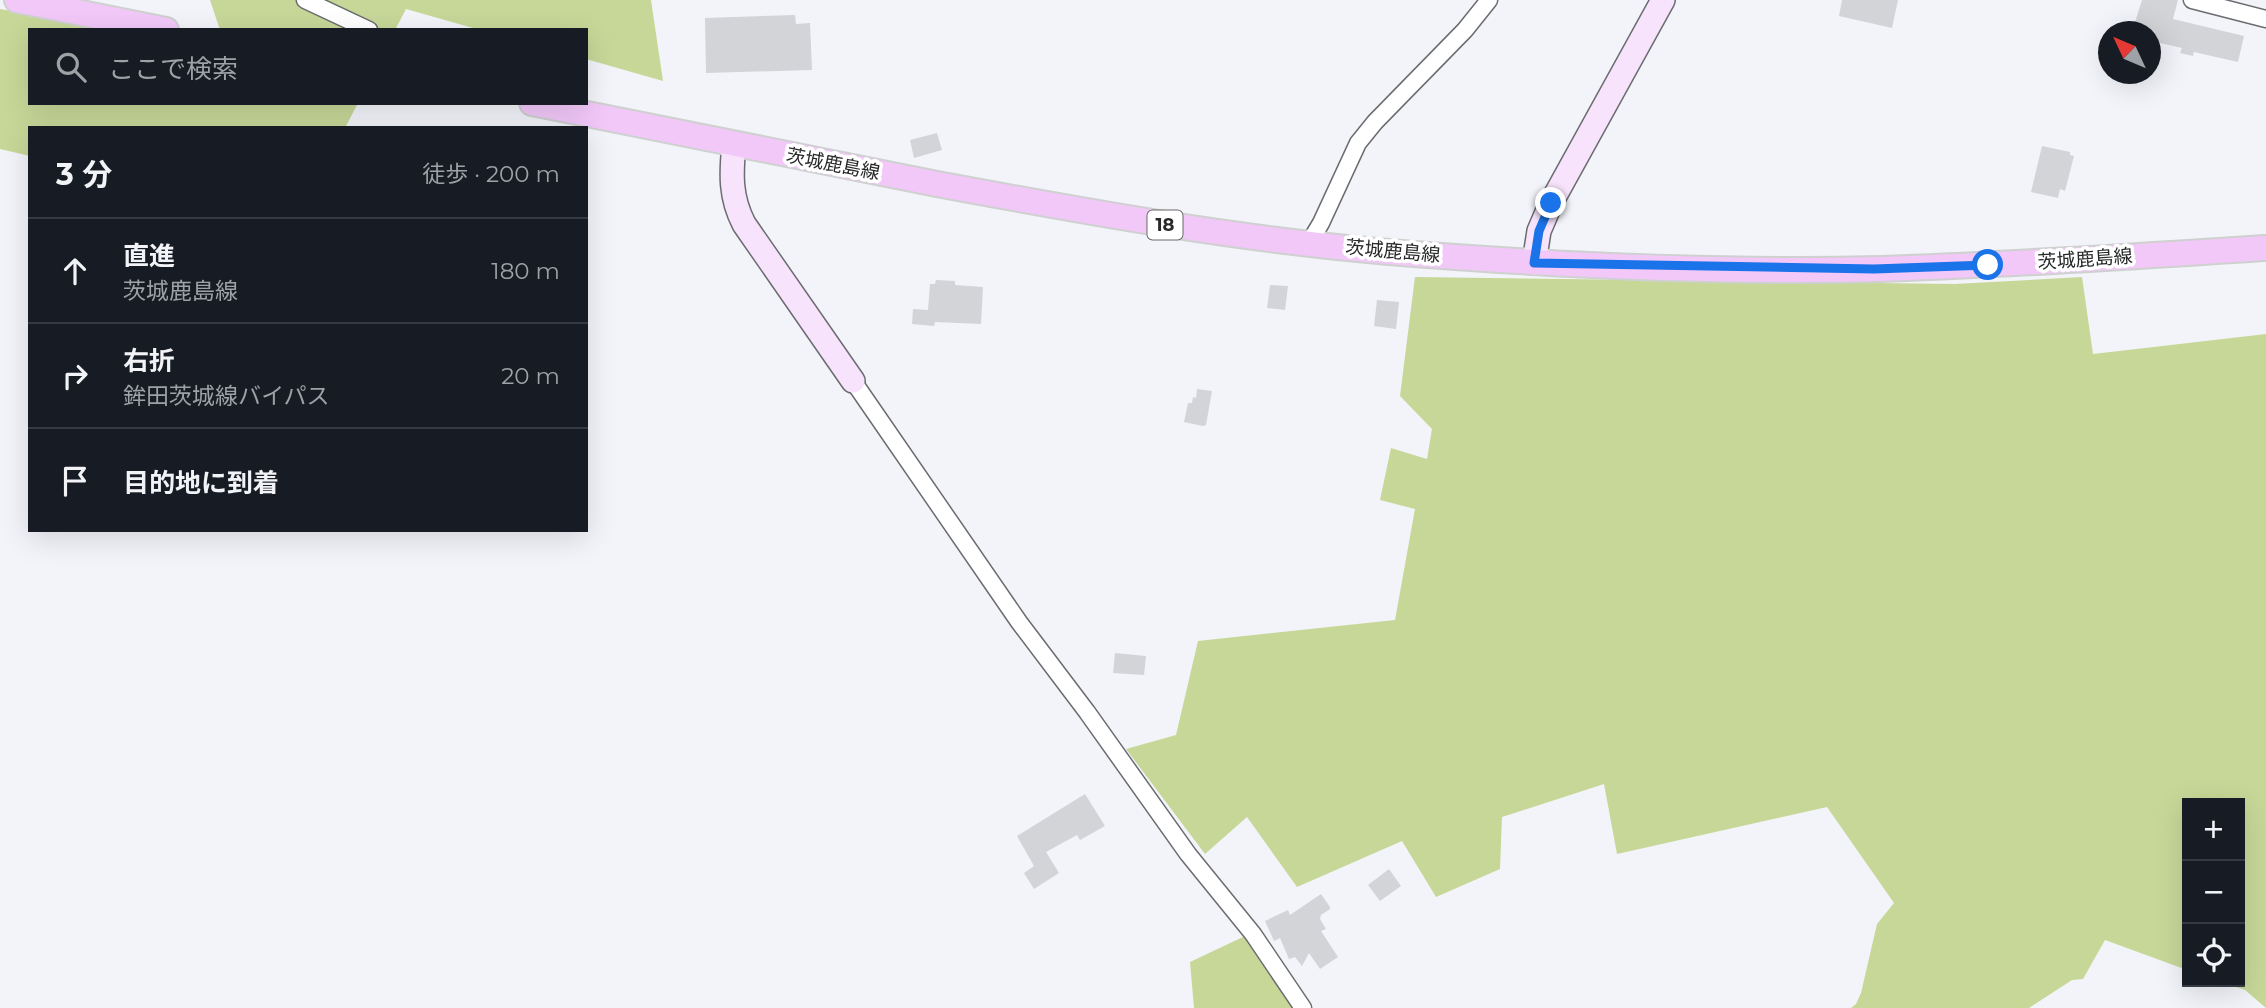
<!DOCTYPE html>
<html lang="ja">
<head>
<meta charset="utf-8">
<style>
  :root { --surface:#171b24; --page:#242831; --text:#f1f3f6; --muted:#9ea1a6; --line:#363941 }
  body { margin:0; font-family:Montserrat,"Noto Sans JP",sans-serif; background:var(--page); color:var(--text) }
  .controls { position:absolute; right:21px; bottom:21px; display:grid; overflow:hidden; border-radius:0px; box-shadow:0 7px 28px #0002 }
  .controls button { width:63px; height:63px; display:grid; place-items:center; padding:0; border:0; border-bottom:2px solid var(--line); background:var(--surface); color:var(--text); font:35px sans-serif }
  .compass { position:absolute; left:2098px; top:21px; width:63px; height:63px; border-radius:50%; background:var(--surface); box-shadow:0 7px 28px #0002; rotate:314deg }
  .stop { position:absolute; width:21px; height:21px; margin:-16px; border:5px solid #1a73e8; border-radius:50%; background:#fff }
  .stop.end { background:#1a73e8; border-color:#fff; box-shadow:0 2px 7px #0008 }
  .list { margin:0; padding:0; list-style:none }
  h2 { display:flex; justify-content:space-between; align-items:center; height:91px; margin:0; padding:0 28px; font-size:30px }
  h2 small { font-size:23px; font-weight:400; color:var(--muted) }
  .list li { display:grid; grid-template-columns:46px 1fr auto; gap:21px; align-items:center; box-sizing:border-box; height:105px; padding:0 28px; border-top:2px solid var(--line) }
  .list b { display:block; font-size:26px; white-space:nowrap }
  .list p { margin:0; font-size:23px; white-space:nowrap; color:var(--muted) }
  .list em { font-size:23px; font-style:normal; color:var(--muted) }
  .icon { flex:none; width:38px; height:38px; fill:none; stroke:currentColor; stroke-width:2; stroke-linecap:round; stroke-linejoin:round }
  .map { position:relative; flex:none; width:2266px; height:1008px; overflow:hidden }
  .search { position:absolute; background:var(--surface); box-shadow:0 7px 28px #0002; left:28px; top:28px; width:560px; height:77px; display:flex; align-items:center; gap:18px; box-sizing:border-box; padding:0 24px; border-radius:0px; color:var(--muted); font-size:26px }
  .panel { position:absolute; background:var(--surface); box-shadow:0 7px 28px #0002; left:28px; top:126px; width:560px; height:406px; border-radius:0px }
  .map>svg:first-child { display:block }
  .green { fill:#c7d798 }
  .building { fill:#d2d4d8 }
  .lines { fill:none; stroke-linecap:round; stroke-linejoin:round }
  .street-casing { stroke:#6a6c6f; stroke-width:19 }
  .secondary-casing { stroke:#6a6c6f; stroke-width:26 }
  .primary-casing { stroke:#cfd0d0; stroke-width:28 }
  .street { stroke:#fff; stroke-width:16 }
  .secondary { stroke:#f8e3fc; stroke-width:23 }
  .primary { stroke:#f2c8f9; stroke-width:24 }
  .route { stroke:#1a73e8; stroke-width:9 }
  .labels { text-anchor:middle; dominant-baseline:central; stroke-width:7; stroke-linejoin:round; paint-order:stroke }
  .shield { fill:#fff; stroke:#686869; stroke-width:2 }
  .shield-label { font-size:18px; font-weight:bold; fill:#272829 }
  .street-label { font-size:19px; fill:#272829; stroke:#fff }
</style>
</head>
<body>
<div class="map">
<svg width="2266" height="1008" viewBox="0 0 2266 1008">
  <rect width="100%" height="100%" fill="#f2f4f9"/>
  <g class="green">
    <polygon points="210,0 651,0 663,81 586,59 586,30 480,30 406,9 395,30 220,30"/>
    <polygon points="0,9 115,30 30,30 30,103 358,103 345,128 30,128 30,156 0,149"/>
    <polygon points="1415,277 1955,284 2082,277 2093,354 2266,334 2266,1008 2245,990 2220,982 2240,982 2240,803 2187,803 2187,970 2105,940 2083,979 2072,980 2029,1008 1851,1008 1856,1004 1861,993 1877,924 1894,903 1827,807 1617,854 1604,784 1502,817 1500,869 1436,897 1402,841 1297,887 1247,817 1205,854 1126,749 1176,735 1198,641 1395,620 1415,509 1380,500 1391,448 1427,459 1432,429 1400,396"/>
    <polygon points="1245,936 1296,1008 1194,1008 1190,962"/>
  </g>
  <g class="building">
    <polygon points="1842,0 1898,0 1892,28 1839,16"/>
    <polygon points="2142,0 2178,0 2173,19 2244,36 2238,62 2194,52 2193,56 2180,53 2182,48 2151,41 2151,32 2132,32"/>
    <polygon points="795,15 796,24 810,23 812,70 706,73 705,18"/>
    <polygon points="937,133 942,150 914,158 910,140"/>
    <polygon points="2042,146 2070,152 2070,155 2074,156 2065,191 2060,189 2058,198 2031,192"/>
    <polygon points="936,280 955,281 955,285 983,287 981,324 935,322 934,326 912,324 913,309 928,310 930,284 935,284"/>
    <polygon points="1270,285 1288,286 1285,310 1267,308"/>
    <polygon points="1377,300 1399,302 1396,329 1374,326"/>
    <polygon points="1197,389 1212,391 1206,425 1203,426 1184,422 1188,403 1192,403 1193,397 1196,398"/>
    <polygon points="1115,653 1146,656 1144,675 1113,673"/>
    <polygon points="1085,794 1105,826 1080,840 1077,835 1046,852 1059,873 1034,889 1024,873 1034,866 1017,836"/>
    <polygon points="1389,869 1401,886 1380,901 1368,885"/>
    <polygon points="1321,894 1330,907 1330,909 1321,915 1320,919 1326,929 1321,931 1338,957 1320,969 1309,953 1302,966 1295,957 1289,959 1280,938 1274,941 1265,921 1288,910 1290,915"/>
  </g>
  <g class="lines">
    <defs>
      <g id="street">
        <polyline points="305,0 369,30"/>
        <polyline points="2192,0 2266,19"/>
        <polyline points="1309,243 1321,223 1358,143 1375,122 1465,30 1489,0"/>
        <polyline points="853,381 1019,622 1087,712 1188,854 1253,934 1303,1008"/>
      </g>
      <g id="secondary">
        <path d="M 734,144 C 731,174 730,197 744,224 L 853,381"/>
        <polyline points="1534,263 1539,231 1551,203 1663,0"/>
      </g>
      <g id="primary">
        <polyline points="17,0 166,30"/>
        <path d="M 532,103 C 667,131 802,158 937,184 C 1087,212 1237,239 1389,252 C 1551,265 1717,273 1880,269 C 2009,265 2137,256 2266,248"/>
      </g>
    </defs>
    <use href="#street" class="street-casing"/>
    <use href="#secondary" class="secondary-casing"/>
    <use href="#primary" class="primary-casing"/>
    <use href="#street" class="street"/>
    <use href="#secondary" class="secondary"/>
    <use href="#primary" class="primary"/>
  </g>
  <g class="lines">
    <polyline class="route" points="1551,203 1539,231 1534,263 1874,269 1988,265"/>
  </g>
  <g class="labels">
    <rect class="shield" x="1147.5" y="210.5" width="35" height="29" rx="5"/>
    <g class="shield-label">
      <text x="1165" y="225">18</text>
    </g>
    <g class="street-label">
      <text transform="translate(833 164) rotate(11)">茨城鹿島線</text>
      <text transform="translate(1393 251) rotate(5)">茨城鹿島線</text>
      <text transform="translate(2085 259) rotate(-4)">茨城鹿島線</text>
    </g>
  </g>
</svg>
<div class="controls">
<button>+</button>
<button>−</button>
<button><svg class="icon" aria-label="locate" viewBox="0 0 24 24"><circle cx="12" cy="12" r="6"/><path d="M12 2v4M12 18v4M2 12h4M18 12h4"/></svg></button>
</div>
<svg class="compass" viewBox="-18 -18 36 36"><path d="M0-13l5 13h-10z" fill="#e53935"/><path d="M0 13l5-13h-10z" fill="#9ea1a6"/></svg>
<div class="stop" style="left:1988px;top:265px"></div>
<div class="stop end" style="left:1551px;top:203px"></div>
<div class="search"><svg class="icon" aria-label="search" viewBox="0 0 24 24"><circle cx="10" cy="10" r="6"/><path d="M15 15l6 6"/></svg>ここで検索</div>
<section class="panel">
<h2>3 分<small>徒歩 · 200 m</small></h2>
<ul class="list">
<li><svg class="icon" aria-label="ahead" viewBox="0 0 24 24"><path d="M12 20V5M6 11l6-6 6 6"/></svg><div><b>直進</b><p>茨城鹿島線</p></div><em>180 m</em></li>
<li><svg class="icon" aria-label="right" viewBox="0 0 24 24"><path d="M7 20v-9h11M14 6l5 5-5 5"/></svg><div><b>右折</b><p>鉾田茨城線バイパス</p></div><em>20 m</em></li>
<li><svg class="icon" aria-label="arrive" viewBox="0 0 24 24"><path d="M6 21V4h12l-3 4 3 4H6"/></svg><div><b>目的地に到着</b></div></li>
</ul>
</section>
</div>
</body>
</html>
